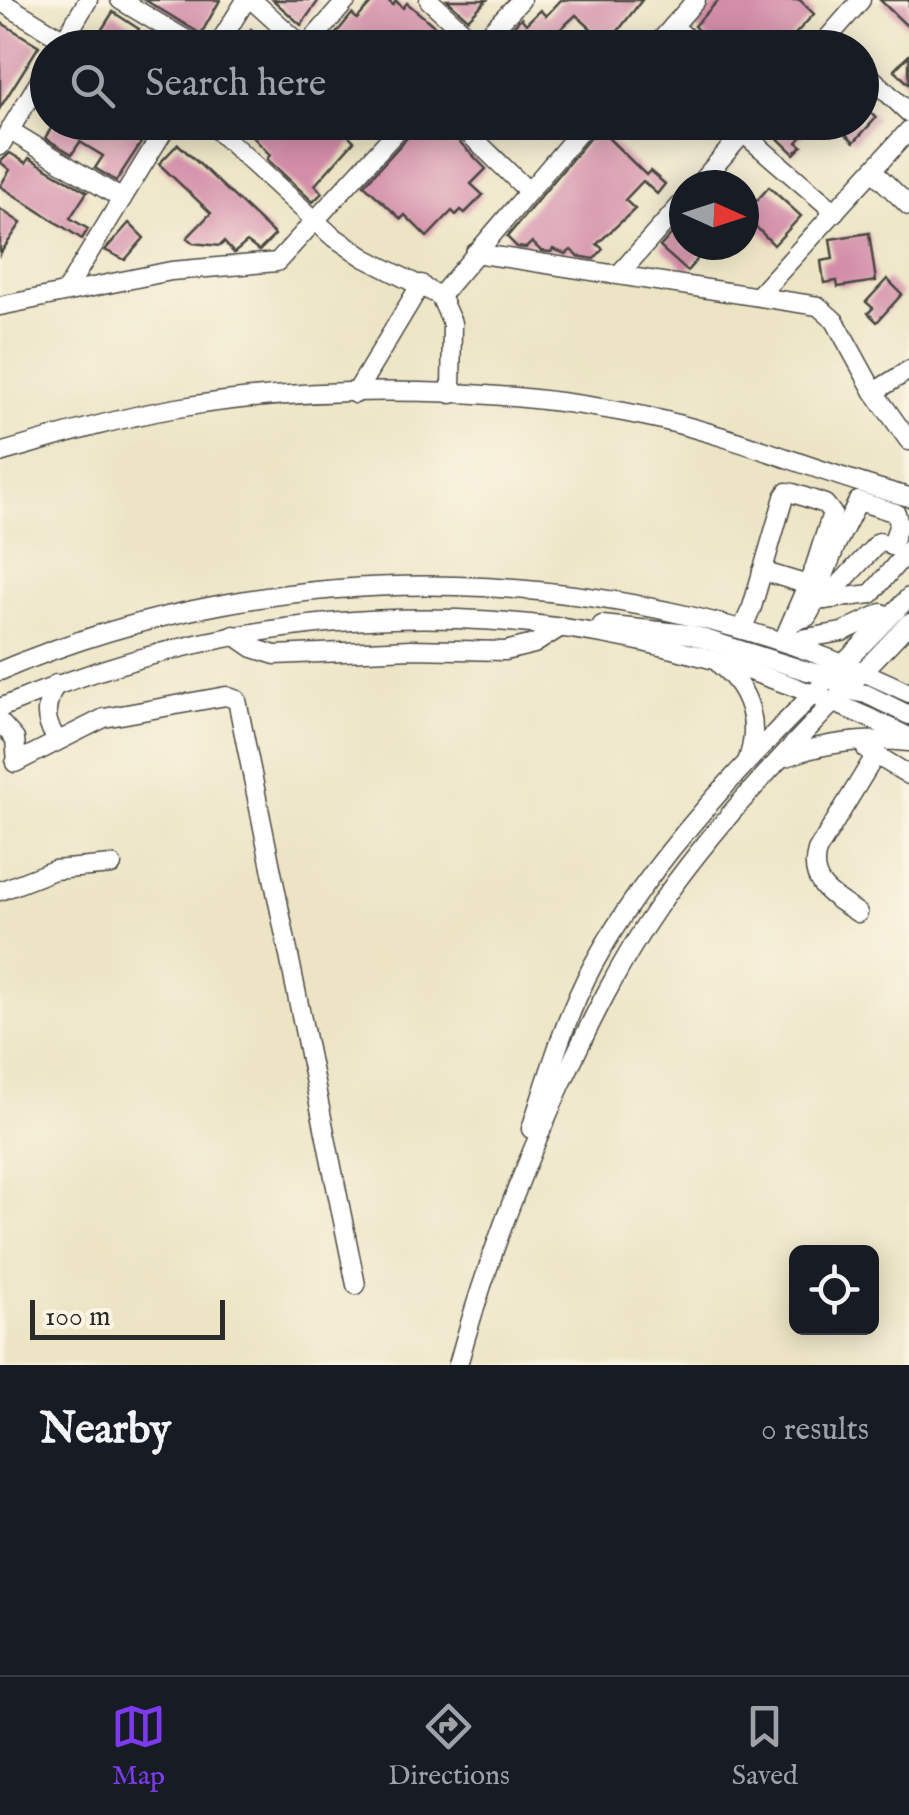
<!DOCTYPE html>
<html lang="en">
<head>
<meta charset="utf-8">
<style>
  :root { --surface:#171b24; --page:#20242c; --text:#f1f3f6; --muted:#9ea1a6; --line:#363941; --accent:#7c3aed }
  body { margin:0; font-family:"IM FELL English",serif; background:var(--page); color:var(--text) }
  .controls { position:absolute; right:30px; bottom:30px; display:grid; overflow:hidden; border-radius:15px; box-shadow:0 5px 25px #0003 }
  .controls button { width:90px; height:90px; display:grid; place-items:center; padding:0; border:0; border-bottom:2px solid var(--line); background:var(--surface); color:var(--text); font:50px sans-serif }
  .compass { position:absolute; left:669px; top:170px; width:90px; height:90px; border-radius:50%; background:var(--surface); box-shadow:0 5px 25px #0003; rotate:93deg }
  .scale { position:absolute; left:30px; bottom:25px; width:195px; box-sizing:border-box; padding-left:10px; border:5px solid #2b2b2b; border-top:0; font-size:28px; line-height:35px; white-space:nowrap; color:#2b2b2b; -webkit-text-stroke:8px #fcf5e5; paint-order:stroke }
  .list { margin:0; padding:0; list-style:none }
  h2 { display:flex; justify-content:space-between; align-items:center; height:130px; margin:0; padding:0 40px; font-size:42px }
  h2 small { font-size:32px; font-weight:400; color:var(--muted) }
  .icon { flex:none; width:55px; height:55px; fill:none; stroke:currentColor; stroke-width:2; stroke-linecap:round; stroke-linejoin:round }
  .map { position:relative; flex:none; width:909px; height:1365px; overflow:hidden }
  .search { position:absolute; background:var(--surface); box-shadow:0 5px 25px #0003; left:30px; right:30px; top:30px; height:110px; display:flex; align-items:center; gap:25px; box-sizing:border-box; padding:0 35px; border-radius:55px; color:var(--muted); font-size:38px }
  .sheet { height:310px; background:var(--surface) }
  nav { display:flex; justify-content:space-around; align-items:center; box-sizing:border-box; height:140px; border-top:2px solid var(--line); background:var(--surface); font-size:28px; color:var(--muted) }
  nav a { display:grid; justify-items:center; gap:5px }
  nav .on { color:var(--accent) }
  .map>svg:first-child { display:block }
  .building { fill:#d38da9 }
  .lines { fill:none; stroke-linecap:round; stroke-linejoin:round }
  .minor-casing { stroke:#484742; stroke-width:21 }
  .minor { stroke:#fff; stroke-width:18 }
</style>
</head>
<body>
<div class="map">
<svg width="909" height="1365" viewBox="0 0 909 1365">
  <rect width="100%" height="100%" fill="#fcf5e5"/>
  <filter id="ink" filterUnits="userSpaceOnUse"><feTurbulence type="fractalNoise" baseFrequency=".01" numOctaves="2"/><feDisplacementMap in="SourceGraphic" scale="20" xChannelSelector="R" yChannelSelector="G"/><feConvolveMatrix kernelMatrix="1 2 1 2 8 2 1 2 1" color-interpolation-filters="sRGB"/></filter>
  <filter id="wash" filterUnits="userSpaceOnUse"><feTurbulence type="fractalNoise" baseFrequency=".0048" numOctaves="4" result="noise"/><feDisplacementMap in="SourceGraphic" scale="40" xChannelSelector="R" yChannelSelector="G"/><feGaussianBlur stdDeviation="2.25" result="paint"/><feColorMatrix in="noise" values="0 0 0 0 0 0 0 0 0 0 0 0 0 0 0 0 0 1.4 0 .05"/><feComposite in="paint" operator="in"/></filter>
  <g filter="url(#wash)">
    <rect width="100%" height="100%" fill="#ece4c4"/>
    <g id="blocks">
      <g class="building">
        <polygon points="145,0 220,0 201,34"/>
        <polygon points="273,0 319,0 301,25"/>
        <polygon points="374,0 387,0 393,5 396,1 403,8 407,3 451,40 444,48 398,48 390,40 382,48 324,48 352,14 357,19"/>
        <polygon points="447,0 487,0 468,19"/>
        <polygon points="561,0 642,0 608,44 576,15 540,48 493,48 521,18 526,24 540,10 546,16"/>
        <polygon points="719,0 800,0 814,14 782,48 715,48 694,26"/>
        <polygon points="880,0 909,0 909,28"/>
        <polygon points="113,12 139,29 127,48 90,48"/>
        <polygon points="0,22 39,46 0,108"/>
        <polygon points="251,29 271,48 234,48"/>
        <polygon points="909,55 909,84 894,70"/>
        <polygon points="862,105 876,118 854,142 833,122 862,122"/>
        <polygon points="55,122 149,122 138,140 141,143 116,181 95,168 103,156 80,142 72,154 45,138"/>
        <polygon points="239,122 360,122 348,135 354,141 315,185 322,193 313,202 267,159 270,155"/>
        <polygon points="417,122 440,122 486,169 471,184 483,195 465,213 461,210 456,215 452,211 427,237 405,215 401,219 364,185 414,130"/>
        <polygon points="765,122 816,122 797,142 802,146 794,154 765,126"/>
        <polygon points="598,128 646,175 650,171 665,184 657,194 643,181 625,200 635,209 597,244 603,249 594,259 578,256 571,250 566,254 553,249 551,252 541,251 532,242 526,248 517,247 507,237"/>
        <polygon points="178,144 275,235 259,251 247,242 234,253 224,242 220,246 193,243 187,238 211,213 159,164"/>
        <polygon points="10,153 26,163 29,158 87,192 70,218 88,229 82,239 0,186 10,170 0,162"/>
        <polygon points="769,187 801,216 774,245 744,215"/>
        <polygon points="0,209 21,223 0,254"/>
        <polygon points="684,220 684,245 690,245 701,255 687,271 660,247"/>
        <polygon points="129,223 144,238 125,260 105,250"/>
        <polygon points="869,233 876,281 838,287 837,281 824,283 821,261 833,259 830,239"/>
        <polygon points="887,279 902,294 877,322 868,313 873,308 866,302"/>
      </g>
    </g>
  </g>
  <g filter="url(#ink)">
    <use href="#blocks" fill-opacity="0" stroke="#484742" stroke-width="2.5"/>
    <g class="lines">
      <defs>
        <g id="minor">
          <polyline points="120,0 200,48"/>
          <polyline points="252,0 305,48 347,0"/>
          <polyline points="429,0 478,45"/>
          <polyline points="0,1 64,40"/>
          <polyline points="673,26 698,48"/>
          <polyline points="60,47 88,0"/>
          <polyline points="216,48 246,0"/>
          <polyline points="475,48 521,0"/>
          <polyline points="654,48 696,0"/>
          <polyline points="819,48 861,0"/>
          <polyline points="862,69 909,113"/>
          <polyline points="208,122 331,235 365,258 440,296 452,323 451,394"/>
          <polyline points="457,122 528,191"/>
          <polyline points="9,130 122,199"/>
          <polyline points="743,133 835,212"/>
          <polyline points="0,146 48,67"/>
          <polyline points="873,171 909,206"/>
          <polyline points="698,185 753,122"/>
          <polyline points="475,253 818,306 835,321 874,392 909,441"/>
          <polyline points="620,273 684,201"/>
          <polyline points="65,292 169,122"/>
          <polyline points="440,296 588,122"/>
          <polyline points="758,296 909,130"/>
          <polyline points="0,306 171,271 277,262 405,122"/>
          <polyline points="874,392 909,370"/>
          <polyline points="355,394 421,284"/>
          <path d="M 0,453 C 58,436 117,418 177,408 C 326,383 514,386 662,420 C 746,440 825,475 909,497"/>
          <polyline points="762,571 808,585"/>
          <polyline points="825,600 879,542"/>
          <polyline points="815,601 871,594 909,549"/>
          <polyline points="792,622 807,617 811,610 836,545 858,501 896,513 899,524 891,546"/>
          <polyline points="602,625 689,634 807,671 839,678"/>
          <polyline points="742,629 752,607 784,497 787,492 793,493 825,504 832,513 814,569 783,641"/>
          <polyline points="234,635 253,648 275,655 411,649 505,651 534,644 561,627"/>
          <polyline points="789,641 842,632 882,613"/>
          <path d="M 720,665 C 750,689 761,725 747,762"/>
          <path d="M 0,671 C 285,549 630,559 909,693"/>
          <path d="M 56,684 C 45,704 42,721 58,740"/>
          <polyline points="840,689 866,694 909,715"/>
          <path d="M 0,708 C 302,579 615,590 909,737"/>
          <polyline points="0,722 15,739 17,762"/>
          <polyline points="866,749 909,775"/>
          <path d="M 786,757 C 826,742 866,738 909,742"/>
          <polyline points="15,763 104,718 226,696 237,700 356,1285"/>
          <polyline points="0,891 54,870 112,865"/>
          <path d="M 858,913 C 834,897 807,884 817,851 L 875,756"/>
          <path d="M 531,1129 C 549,1074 565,1017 593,965 C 667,828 801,709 909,597"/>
          <path d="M 458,1365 C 484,1269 519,1178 560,1087 C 589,1025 619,963 658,907 C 730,803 823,715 909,623"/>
        </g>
      </defs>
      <use href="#minor" class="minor-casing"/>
      <use href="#minor" class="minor"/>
    </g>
  </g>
</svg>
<div class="controls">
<button><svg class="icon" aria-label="locate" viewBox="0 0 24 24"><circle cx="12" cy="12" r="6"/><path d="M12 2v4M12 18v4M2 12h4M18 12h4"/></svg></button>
</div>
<svg class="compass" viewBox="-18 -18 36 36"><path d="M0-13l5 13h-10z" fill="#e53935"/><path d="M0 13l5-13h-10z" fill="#9ea1a6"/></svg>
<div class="scale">100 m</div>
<div class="search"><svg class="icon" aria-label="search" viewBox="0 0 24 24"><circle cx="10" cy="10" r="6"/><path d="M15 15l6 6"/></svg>Search here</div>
</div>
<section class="sheet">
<h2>Nearby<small>0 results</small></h2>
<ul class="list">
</ul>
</section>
<nav>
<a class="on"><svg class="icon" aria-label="map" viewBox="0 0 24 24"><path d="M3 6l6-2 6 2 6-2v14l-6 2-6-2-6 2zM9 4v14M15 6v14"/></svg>Map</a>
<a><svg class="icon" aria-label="directions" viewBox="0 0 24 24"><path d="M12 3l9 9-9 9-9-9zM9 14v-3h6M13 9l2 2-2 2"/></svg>Directions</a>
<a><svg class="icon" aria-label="saved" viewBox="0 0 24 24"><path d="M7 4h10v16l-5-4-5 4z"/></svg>Saved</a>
</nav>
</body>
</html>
